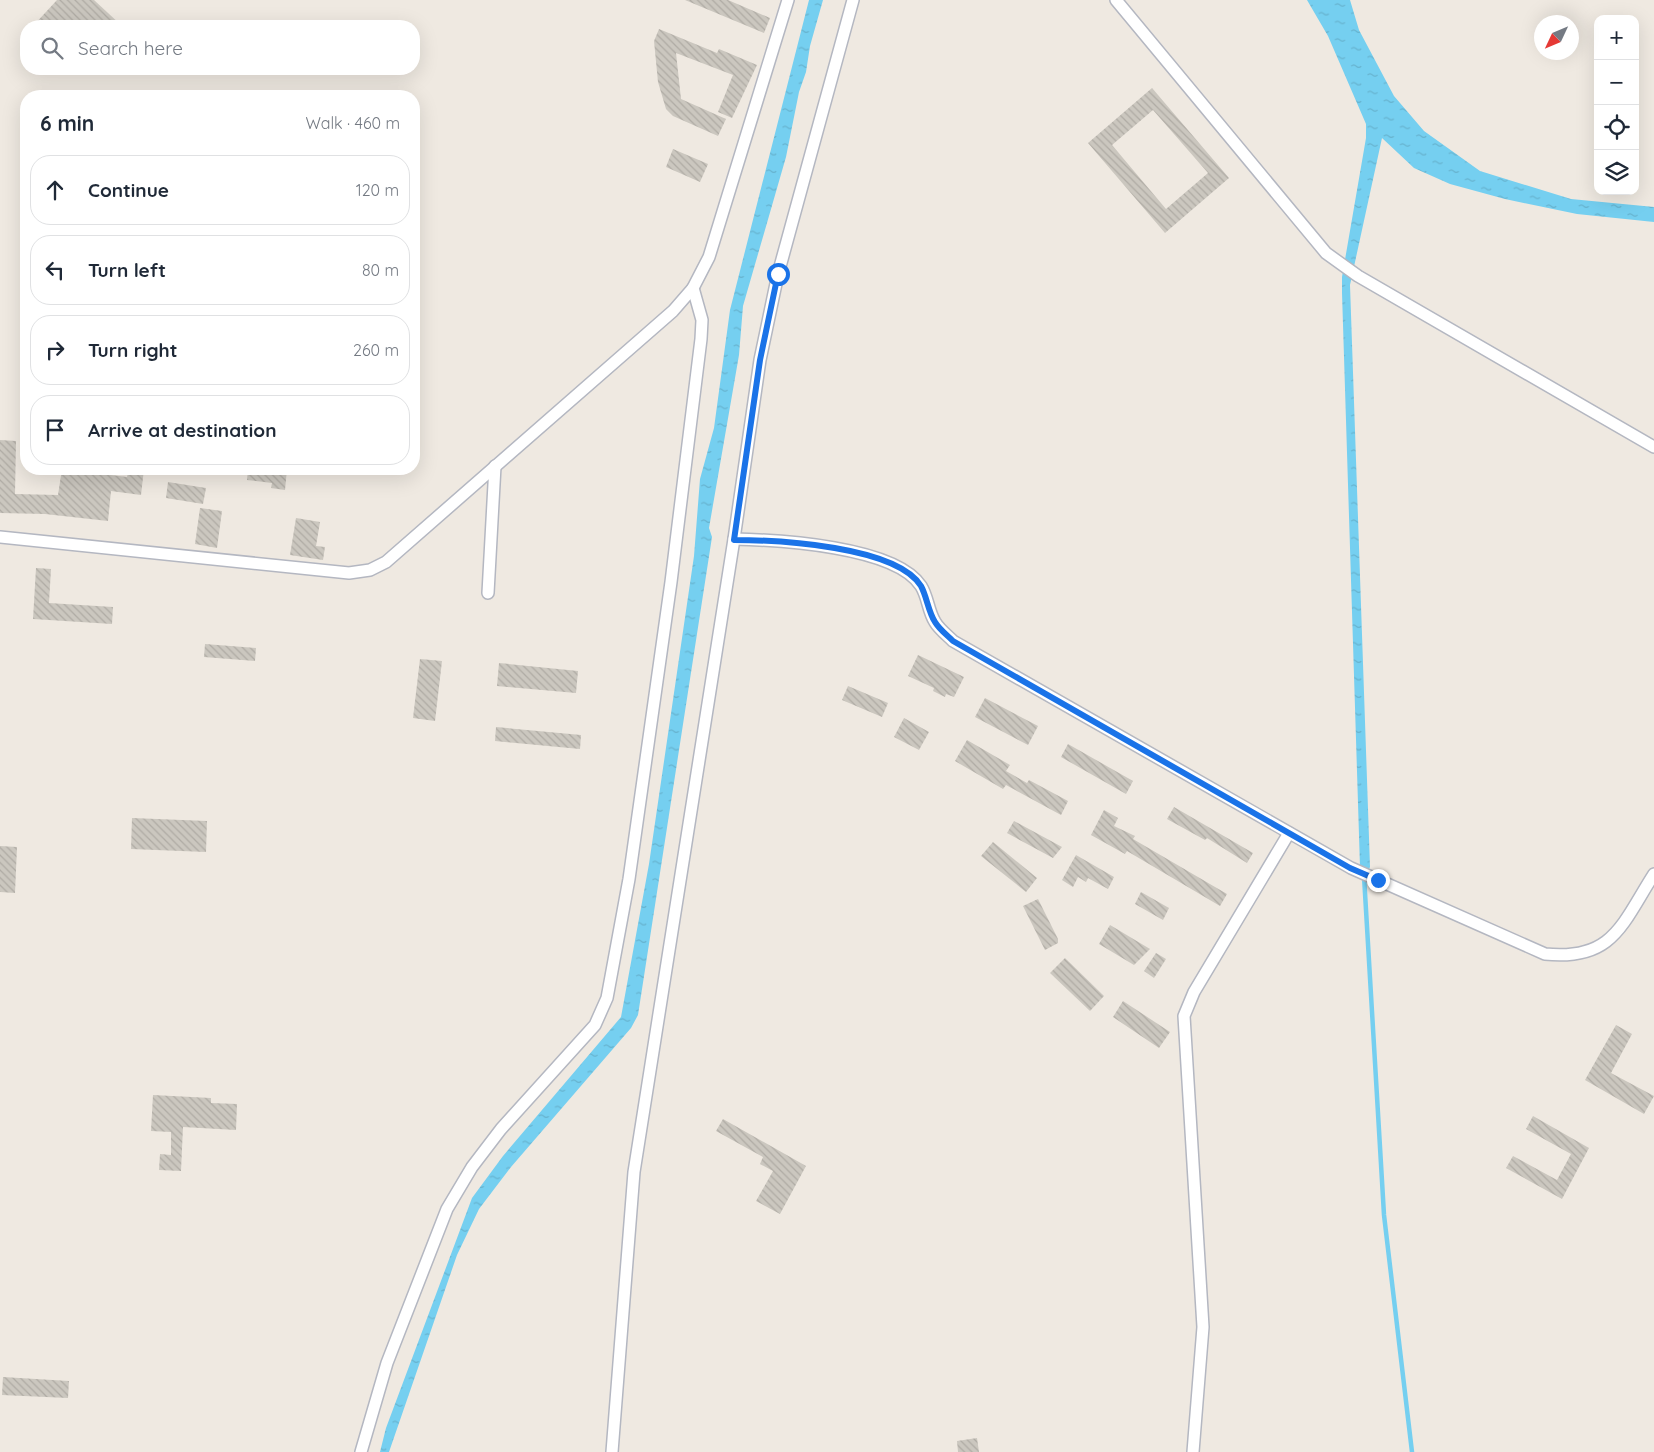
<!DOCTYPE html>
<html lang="en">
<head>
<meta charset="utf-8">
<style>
  :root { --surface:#fff; --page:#f6f6f7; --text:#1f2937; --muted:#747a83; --line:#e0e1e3 }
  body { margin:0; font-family:Quicksand,sans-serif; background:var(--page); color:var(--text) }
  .controls { position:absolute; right:15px; top:15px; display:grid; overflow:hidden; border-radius:10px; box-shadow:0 5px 20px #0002 }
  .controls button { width:45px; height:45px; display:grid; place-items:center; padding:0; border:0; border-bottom:1px solid var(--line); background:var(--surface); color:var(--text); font:25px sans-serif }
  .compass { position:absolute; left:1534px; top:15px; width:45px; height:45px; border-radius:50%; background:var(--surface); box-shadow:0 5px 20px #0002; rotate:226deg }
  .stop { position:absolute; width:15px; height:15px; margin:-11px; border:4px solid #1a73e8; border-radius:50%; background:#fff }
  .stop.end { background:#1a73e8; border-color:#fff; box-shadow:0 1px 5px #0008 }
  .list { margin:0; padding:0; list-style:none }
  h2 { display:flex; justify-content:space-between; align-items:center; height:65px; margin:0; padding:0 20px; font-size:21px }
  h2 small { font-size:16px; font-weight:400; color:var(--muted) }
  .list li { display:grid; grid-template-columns:32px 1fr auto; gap:15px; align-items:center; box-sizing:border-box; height:70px; margin:0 10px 10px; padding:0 10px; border:1px solid var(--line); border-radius:20px }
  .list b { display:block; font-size:19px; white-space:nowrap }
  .list em { font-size:16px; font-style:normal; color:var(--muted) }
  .icon { flex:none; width:28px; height:28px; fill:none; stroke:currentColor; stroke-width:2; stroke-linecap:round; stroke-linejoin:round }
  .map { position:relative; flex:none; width:1654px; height:1452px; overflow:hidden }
  .search { position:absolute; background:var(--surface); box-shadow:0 5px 20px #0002; left:20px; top:20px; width:400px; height:55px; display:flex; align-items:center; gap:12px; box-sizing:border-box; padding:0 18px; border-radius:20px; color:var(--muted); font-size:19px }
  .panel { position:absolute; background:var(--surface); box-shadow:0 5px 20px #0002; left:20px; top:90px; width:400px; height:385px; border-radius:20px }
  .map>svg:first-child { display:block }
  .water { fill:url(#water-ripples) }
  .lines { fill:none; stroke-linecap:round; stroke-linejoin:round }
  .stream { stroke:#75cff0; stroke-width:4.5 }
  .building { fill:url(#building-back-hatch); fill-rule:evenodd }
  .minor-casing { stroke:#b4b7c1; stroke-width:14 }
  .minor { stroke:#fff; stroke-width:11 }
  .route { stroke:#1a73e8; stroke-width:6 }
</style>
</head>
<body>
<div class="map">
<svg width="1654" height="1452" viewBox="0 0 1654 1452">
  <defs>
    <pattern id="water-ripples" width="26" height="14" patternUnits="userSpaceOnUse" patternTransform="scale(1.25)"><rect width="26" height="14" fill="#75cff0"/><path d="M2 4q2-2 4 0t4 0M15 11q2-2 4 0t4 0" fill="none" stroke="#66b2ce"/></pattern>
    <pattern id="building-back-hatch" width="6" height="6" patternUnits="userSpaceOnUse" patternTransform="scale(1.25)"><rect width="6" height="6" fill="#cbc7bf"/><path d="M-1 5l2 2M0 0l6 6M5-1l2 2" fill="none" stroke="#afaba4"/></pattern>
  </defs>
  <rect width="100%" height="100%" fill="#efe9e1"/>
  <g class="water">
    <polygon points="809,0 823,0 810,46 806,72 799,92 786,157 743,306 739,355 709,528 712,537 638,1015 631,1028 511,1167 479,1209 457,1255 389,1452 380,1452 386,1428 472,1198 503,1156 621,1017 649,864 694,556 700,479 714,428 730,310"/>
    <polygon points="1307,0 1350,0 1359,30 1394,96 1424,131 1480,171 1571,199 1654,207 1654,222 1577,214 1505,199 1450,184 1414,168 1382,138 1350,285 1370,867 1367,873 1360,867 1342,293 1342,277 1366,138 1366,124 1328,36"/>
  </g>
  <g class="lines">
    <polyline class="stream" points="1364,876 1384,1215 1412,1452"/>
  </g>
  <g class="building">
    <polygon points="57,0 94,0 122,26 33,26"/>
    <polygon points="685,0 728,0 770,18 764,33"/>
    <polygon points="659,29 717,53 719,49 757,65 732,118 718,112 733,75 676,53 681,99 726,119 718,136 673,116 666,109 658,82 654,41"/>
    <path d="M 1152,88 L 1229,178 L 1165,233 L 1088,143 ZM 1153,110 L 1208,173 L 1166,209 L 1112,145 Z"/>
    <polygon points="673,149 708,164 700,182 666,167"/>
    <polygon points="0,440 16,441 15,494 58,495 62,469 127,477 129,469 144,469 141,495 111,491 108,521 45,514 0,513"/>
    <polygon points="248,469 287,469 285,490 271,488 272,483 247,480"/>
    <polygon points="168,482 206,488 203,504 166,498"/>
    <polygon points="200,508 222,511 217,548 195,544"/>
    <polygon points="296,518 320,522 316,546 325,547 323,560 290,555"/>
    <polygon points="36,568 51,569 49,603 113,607 112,624 33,619"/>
    <polygon points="205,644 256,648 255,661 204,657"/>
    <polygon points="918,655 964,677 954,697 946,694 945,697 933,691 934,688 908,676"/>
    <polygon points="420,659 442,661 435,721 413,718"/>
    <polygon points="499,663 578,671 576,693 497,686"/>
    <polygon points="848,686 888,703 882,717 842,700"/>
    <polygon points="985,698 1038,726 1028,745 975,717"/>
    <polygon points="904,718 929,732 919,750 894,737"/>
    <polygon points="496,727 581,735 580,749 495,741"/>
    <polygon points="967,740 1010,765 1006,771 1027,783 1029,780 1068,801 1061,815 1006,785 1003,789 955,761"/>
    <polygon points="1068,744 1133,781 1126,794 1061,757"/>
    <polygon points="1174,807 1253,853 1247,863 1207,838 1205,840 1167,819"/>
    <polygon points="1104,810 1118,818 1114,826 1135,836 1133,839 1227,894 1220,906 1127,851 1125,854 1091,835"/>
    <polygon points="132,818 207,821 206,852 131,849"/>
    <polygon points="1014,821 1062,847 1053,858 1007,833"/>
    <polygon points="993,842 1037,878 1026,892 981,856"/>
    <polygon points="0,846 17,847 15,893 0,892"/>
    <polygon points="1076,855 1114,877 1108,889 1088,878 1086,882 1078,877 1073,887 1062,880"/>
    <polygon points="1141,892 1169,908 1163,920 1135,904"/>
    <polygon points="1038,899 1058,939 1058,943 1045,950 1023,906"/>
    <polygon points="1110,925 1150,949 1134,965 1099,944"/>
    <polygon points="1156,953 1166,959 1154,978 1144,971"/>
    <polygon points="1065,958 1104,996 1090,1011 1050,973"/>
    <polygon points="1123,1001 1170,1032 1159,1048 1113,1017"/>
    <polygon points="1616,1025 1632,1034 1611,1073 1654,1096 1644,1114 1585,1080"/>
    <polygon points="153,1095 211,1098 211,1103 237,1104 236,1130 183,1127 181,1171 159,1170 160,1154 171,1155 171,1132 151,1131"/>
    <polygon points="1533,1116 1589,1148 1562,1199 1506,1168 1513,1156 1557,1180 1571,1154 1526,1129"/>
    <polygon points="723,1119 806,1166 780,1214 756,1201 773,1171 760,1164 763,1157 716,1131"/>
    <polygon points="3,1377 69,1381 68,1398 2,1395"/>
    <polygon points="977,1438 979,1452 958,1452 957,1441"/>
  </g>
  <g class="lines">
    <defs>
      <g id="minor">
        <polyline points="1116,0 1326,253 1358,276 1654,447"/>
        <polyline points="0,537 349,573 370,570 386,562 673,311 693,288 709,257 788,0"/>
        <path d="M 734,539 C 778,540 895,546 921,586 C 928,597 928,611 935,622 C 939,629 947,635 953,641 L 1351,868 L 1545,954 C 1613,961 1622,924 1654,874"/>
        <polyline points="488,593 495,466"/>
        <polyline points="361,1452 387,1363 447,1209 472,1167 501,1129 595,1025 607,998 629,879 671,582 701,339 702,320 693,288"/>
        <polyline points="612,1452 634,1172 734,539 760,360 778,274 853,0"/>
        <polyline points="1193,1452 1203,1327 1184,1016 1194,992 1289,833"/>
      </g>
    </defs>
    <use href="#minor" class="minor-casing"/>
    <use href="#minor" class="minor"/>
  </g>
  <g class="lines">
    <path class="route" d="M 778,274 L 760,360 L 734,540 C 778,540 896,546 921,586 C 927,597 928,611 935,622 C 939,629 947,635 953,641 L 1350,868 L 1378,880"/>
  </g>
</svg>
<div class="controls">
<button>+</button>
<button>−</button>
<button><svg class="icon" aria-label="locate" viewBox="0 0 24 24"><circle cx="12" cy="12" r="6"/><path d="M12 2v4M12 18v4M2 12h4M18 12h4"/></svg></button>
<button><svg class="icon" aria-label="layers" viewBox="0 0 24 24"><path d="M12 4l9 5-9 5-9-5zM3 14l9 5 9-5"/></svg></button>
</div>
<svg class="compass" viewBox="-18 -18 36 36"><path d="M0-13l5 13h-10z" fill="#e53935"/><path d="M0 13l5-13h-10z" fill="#747a83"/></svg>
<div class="stop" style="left:778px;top:274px"></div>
<div class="stop end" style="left:1378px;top:880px"></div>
<div class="search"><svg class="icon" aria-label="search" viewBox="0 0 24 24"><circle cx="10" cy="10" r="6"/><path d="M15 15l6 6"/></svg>Search here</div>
<section class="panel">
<h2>6 min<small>Walk · 460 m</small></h2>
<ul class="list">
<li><svg class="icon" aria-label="ahead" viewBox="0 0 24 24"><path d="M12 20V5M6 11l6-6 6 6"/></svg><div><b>Continue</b></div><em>120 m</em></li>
<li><svg class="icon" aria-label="left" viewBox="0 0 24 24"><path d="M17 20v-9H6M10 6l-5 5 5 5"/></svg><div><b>Turn left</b></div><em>80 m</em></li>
<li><svg class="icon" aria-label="right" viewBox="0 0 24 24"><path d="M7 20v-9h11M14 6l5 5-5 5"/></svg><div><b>Turn right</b></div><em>260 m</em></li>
<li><svg class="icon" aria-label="arrive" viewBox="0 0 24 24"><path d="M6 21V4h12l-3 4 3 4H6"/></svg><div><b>Arrive at destination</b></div></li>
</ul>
</section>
</div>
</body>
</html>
